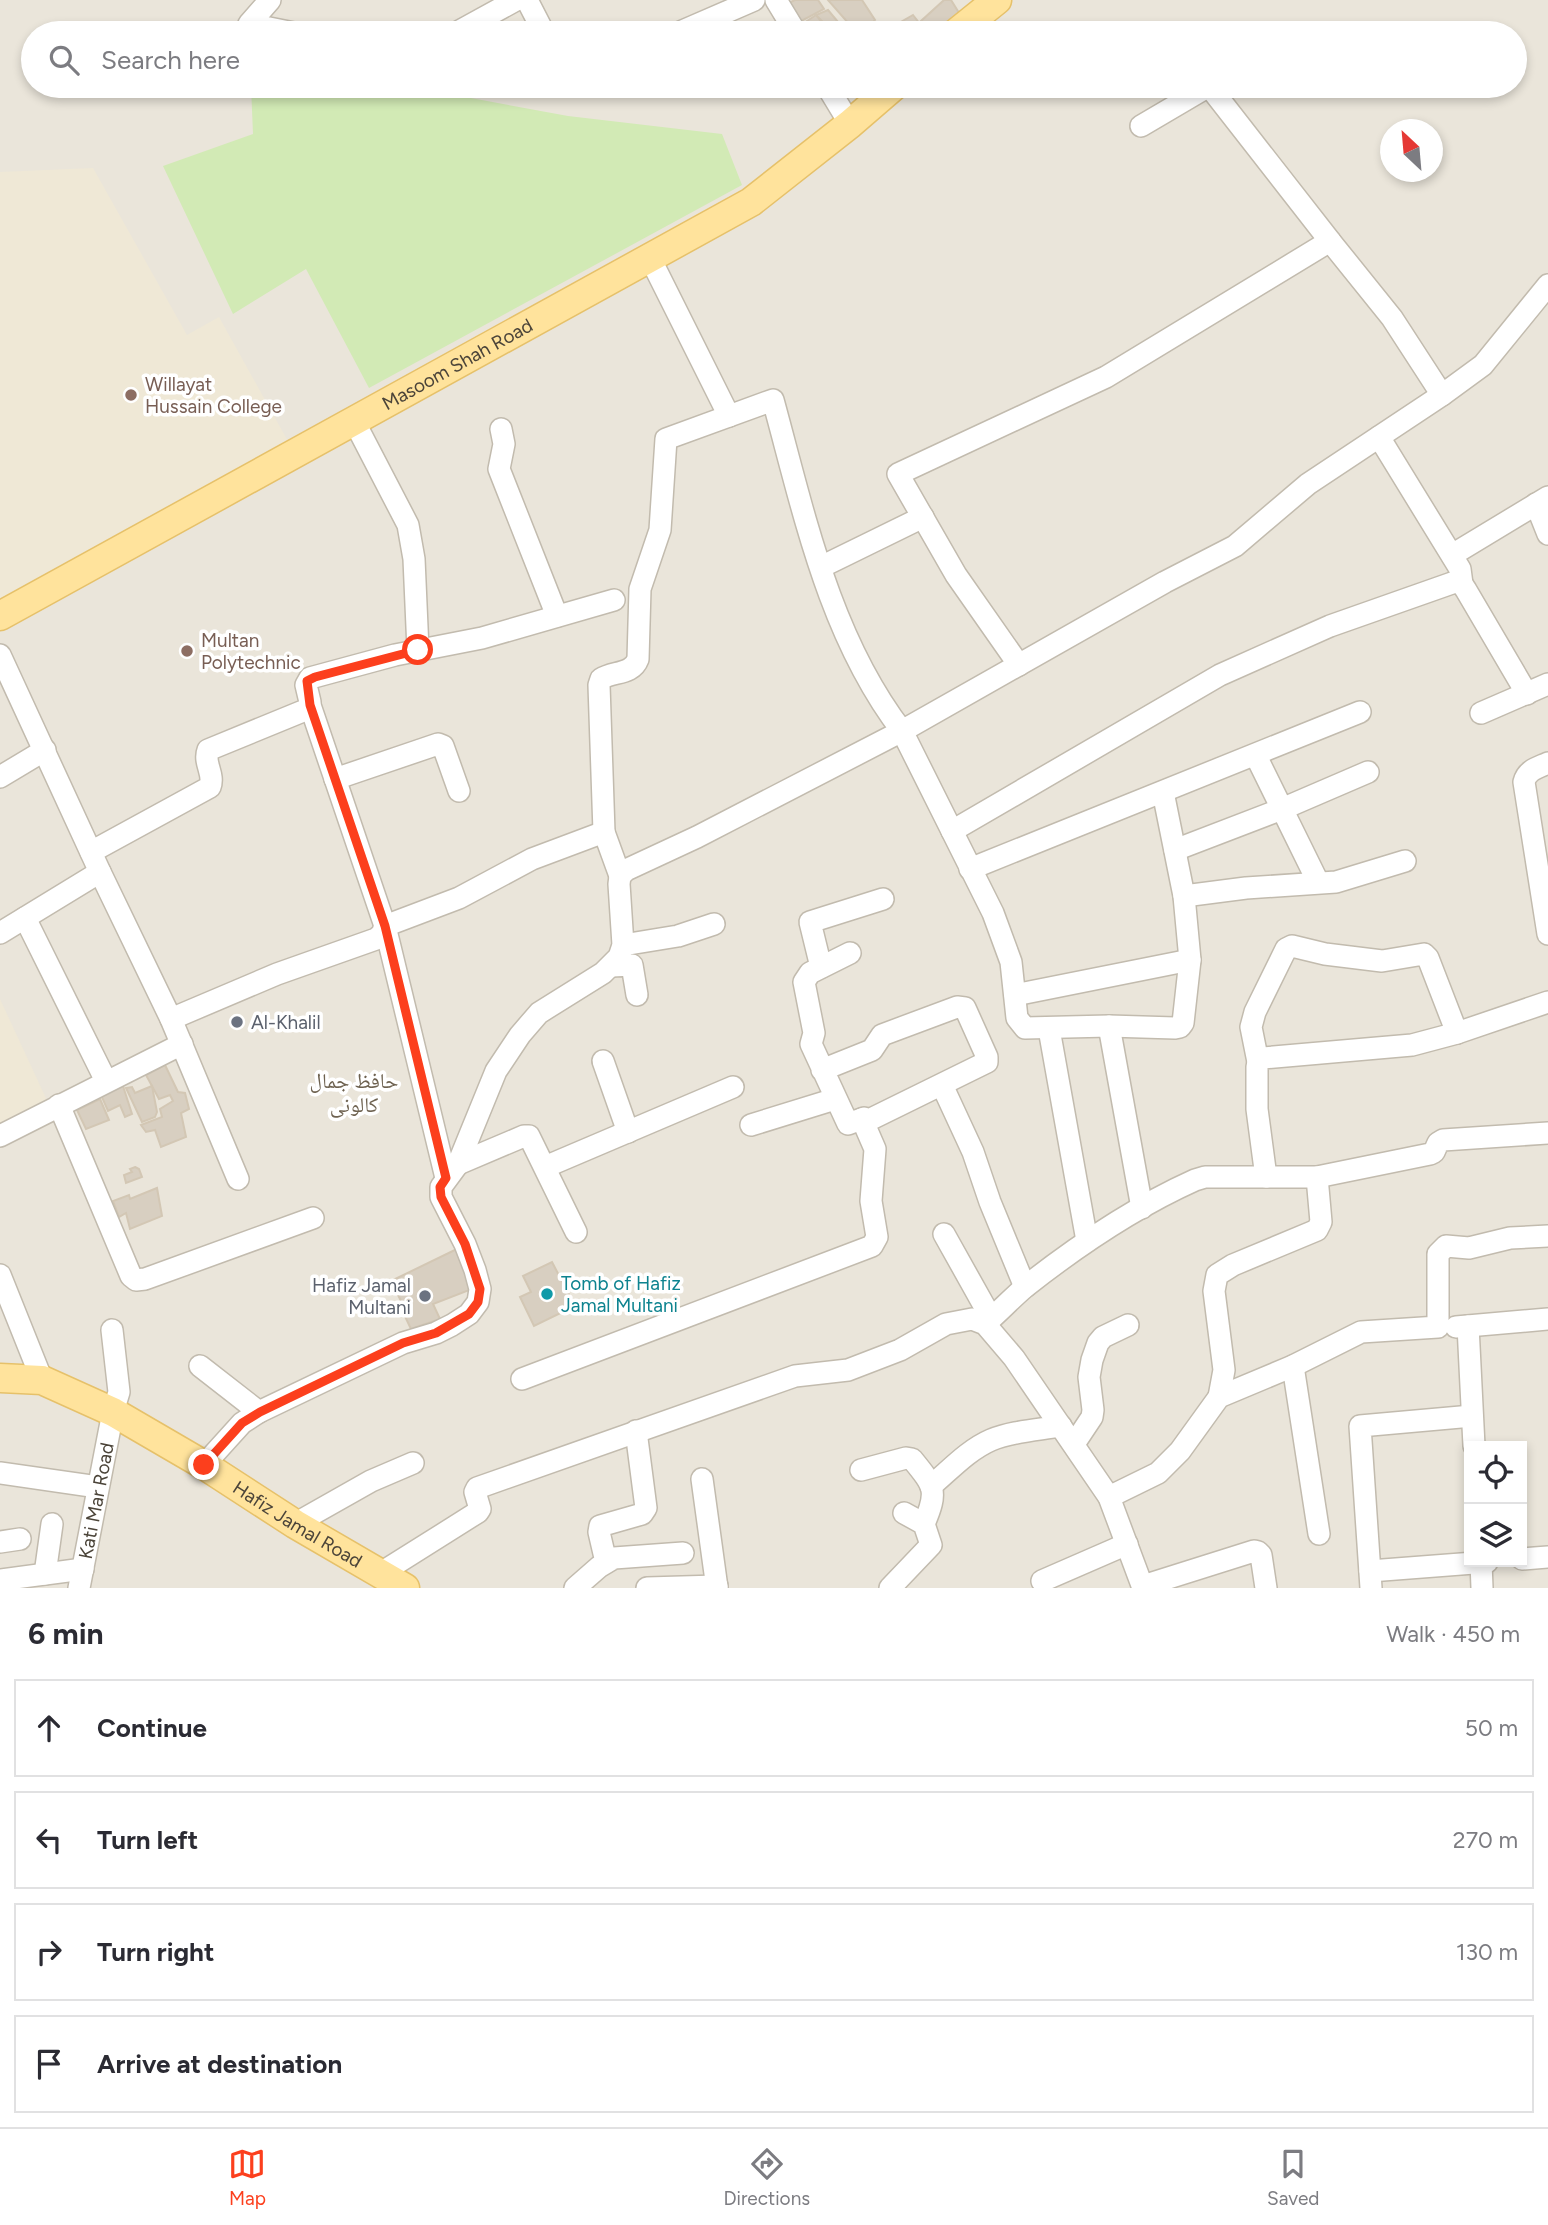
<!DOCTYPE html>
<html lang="en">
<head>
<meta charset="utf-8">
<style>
  :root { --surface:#fff; --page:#f2f2f3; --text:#2b2b33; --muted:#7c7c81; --line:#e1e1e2; --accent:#fc3f1d }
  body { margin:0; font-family:Figtree,"Noto Naskh Arabic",sans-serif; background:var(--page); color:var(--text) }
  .controls { position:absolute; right:21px; bottom:21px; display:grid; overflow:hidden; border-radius:0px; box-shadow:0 4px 10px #0003 }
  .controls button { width:63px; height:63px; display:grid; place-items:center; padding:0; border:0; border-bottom:2px solid var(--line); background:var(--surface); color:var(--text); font:35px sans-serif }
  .compass { position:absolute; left:1380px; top:119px; width:63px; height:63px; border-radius:50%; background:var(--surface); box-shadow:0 4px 10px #0003; rotate:334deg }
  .stop { position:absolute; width:21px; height:21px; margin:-16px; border:5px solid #fc3f1d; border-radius:50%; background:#fff }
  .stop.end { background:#fc3f1d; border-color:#fff; box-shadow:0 2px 7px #0008 }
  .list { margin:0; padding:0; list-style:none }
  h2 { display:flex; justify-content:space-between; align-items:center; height:91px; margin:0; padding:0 28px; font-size:30px }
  h2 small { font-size:23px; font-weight:400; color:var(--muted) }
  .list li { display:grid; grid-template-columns:46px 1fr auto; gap:21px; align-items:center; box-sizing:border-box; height:98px; margin:0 14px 14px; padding:0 14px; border:2px solid var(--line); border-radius:0px }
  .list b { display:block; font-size:26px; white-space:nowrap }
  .list em { font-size:23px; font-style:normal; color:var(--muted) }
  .icon { flex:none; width:38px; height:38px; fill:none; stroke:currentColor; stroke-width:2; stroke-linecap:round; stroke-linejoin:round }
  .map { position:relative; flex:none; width:1548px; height:1588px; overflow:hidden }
  .search { position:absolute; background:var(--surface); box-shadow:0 4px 10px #0003; left:21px; right:21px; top:21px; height:77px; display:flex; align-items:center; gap:18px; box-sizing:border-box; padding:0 24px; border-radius:38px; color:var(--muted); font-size:26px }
  .sheet { height:539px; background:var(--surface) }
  nav { display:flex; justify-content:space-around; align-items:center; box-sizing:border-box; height:98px; border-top:2px solid var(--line); background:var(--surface); font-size:19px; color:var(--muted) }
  nav a { display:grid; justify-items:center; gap:4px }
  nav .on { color:var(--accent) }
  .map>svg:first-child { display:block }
  .residential { fill:#eae5da; fill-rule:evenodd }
  .education { fill:#efe8d6 }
  .green { fill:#d2eab5 }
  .building { fill:#d8cfc1; stroke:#d3c7b4; stroke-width:2 }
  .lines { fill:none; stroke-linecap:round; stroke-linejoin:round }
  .minor-casing { stroke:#c2bbae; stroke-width:24 }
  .major-casing { stroke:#e6c16a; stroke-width:31 }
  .minor { stroke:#fff; stroke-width:21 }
  .major { stroke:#ffe39c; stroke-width:28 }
  .route { stroke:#fc3f1d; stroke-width:9 }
  .education-dot { fill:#8d6e63; stroke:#fff; stroke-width:2.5 }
  .worship-dot { fill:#6b7280; stroke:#fff; stroke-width:2.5 }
  .culture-dot { fill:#0f9aa8; stroke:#fff; stroke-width:2.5 }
  .labels { text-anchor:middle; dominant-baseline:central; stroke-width:7; stroke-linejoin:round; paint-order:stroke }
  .street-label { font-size:19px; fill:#4b4439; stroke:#fff }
  .education-label { font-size:19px; fill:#785e54; stroke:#fff; text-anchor:start }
  .worship-label { font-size:19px; fill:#5b616d; stroke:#fff; text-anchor:start }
  .culture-label { font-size:19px; fill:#0d838f; stroke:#fff; text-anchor:start }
  .neighbourhood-label { font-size:21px; fill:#6e6250; stroke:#fff }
</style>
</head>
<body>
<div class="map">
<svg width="1548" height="1588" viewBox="0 0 1548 1588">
  <rect width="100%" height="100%" fill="#f6f3ec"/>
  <path class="residential" d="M 0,0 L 1548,0 L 1548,1588 L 0,1588 ZM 33,33 L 1515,33 L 1515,86 L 33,86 ZM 1390,130 L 1432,130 L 1432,172 L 1390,172 ZM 1469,1446 L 1522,1446 L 1522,1562 L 1469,1562 Z"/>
  <g class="education">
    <polygon points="93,168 187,335 219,317 295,454 0,616 0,172"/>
    <polygon points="0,999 51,1109 0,1136"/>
  </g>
  <polygon class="green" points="251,86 406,86 568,116 722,134 742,185 369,388 306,269 233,314 163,166 253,134"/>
  <g class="building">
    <polygon points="795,0 818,0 824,9 792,26 780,7"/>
    <polygon points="828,0 862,0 875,20 863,33 857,33"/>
    <polygon points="944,0 951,0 961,16 941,33 929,33 921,21"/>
    <polygon points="828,10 843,28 833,33 816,15"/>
    <polygon points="816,15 831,33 799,33 807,27 804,23"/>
    <polygon points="913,15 927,33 896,33 892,27"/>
    <polygon points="165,1065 178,1092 185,1093 189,1109 181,1113 186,1137 161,1147 155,1130 146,1132 141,1125 162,1117 160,1109 173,1101 170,1095 159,1099 146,1075"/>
    <polygon points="122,1083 132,1114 125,1117 120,1105 108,1111 101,1095"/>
    <polygon points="152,1086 157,1112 155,1117 142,1122 126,1088 132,1087 135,1093"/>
    <polygon points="100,1099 109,1120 86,1129 77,1110"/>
    <polygon points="135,1167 139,1169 142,1177 126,1183 124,1175 132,1172 130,1169"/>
    <polygon points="157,1188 162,1216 130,1229 126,1213 119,1217 113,1201 129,1195 130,1199"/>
    <polygon points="459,1248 472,1289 433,1304 440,1319 411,1329 402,1310 405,1309 391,1281"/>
    <polygon points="552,1262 575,1306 534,1326 520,1297 531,1292 523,1276"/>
  </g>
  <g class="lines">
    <defs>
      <g id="minor">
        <polyline points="270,0 249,24 294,33"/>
        <polyline points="527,0 544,33"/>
        <polyline points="776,0 796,33"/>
        <polyline points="456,33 516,0"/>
        <polyline points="678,33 754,0"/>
        <polyline points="827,86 850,124"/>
        <polyline points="1209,86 1330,241"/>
        <polyline points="1209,86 1141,126 1209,86"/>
        <polyline points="650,258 729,416"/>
        <polyline points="354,421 408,525 414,559 418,650"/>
        <polyline points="501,429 504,444 499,469 557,616"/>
        <polyline points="1379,437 1460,569 1462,584"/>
        <polyline points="1536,504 1548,534"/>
        <polyline points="1452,555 1548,497"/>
        <polyline points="821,567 923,517"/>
        <polyline points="0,655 100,872 171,1019 238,1179"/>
        <polyline points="1019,665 956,575 898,474 1106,377 1330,241 1392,318 1442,395"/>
        <polyline points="310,705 385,926 446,1178"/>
        <polyline points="1481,713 1548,684"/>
        <polyline points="1256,756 1318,882"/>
        <path d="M 1548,763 C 1537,768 1527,770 1524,782 L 1548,934"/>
        <polyline points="0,777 45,750"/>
        <polyline points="335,779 438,744 443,746 459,791"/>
        <polyline points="952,831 1220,675 1330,626 1455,582 1462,584 1466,590 1527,694"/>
        <polyline points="1175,850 1282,809 1368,772"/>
        <path d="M 91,852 L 210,787 C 215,774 203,763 208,750 L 308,709 L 310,702 L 306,685 L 310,678 L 395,655 L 482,638 L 614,600"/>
        <polyline points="970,869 1360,712"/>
        <path d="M 620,876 L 604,832 L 599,685 L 601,679 C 613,671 632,675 638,659 L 640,589 L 660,530 L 666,439 L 773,400 C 804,513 829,636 902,731 L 993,913 L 1011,962 L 1017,1018 L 1025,1028 L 1109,1026 L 1175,1028 L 1180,1027 L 1183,1023 L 1190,960 L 1184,896 L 1163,792"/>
        <polyline points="1184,896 1246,888 1336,882 1405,861"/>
        <polyline points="25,918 106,1081"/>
        <polyline points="0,933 100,872"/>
        <polyline points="623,945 678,936 714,924"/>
        <polyline points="612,966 632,965 637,995"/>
        <polyline points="821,967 810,922 883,899"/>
        <polyline points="1015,995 1190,960"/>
        <polyline points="171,1019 277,974 376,939 382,934 385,926 459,898 532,859 604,832"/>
        <polyline points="1109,1026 1142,1208"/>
        <polyline points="1049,1029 1087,1241"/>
        <polyline points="603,1061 628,1132"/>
        <polyline points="1258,1062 1251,1027 1255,1012 1286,949 1292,946 1325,954 1382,961 1424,954 1428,958 1457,1033"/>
        <polyline points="822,1070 872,1050 882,1035 957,1007 965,1008 987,1057 987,1062 869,1120 864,1118 848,1124 811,1044 814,1033 804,982 810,973 850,953"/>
        <polyline points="942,1085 973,1152 990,1202 1025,1287"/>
        <polyline points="59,1105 131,1276 136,1280 145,1279 313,1218"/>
        <polyline points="751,1125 835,1099"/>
        <polyline points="0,1136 182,1044"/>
        <polyline points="458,1164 524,1136 529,1136 576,1232"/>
        <polyline points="545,1167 733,1087"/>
        <polyline points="1266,1177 1257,1109 1257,1067 1258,1062 1263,1058 1412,1045 1457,1033 1548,1002"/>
        <polyline points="944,1234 991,1318"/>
        <polyline points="0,1275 42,1380"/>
        <path d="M 985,1324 C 999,1312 1011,1299 1025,1287 C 1077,1246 1135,1207 1195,1180 L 1205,1177 L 1317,1177 L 1430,1154 L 1434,1152 L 1438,1143 L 1443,1140 L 1548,1133"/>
        <polyline points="1468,1326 1474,1446"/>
        <polyline points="1456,1327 1548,1319"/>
        <polyline points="200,1366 259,1412"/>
        <polyline points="1293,1366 1319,1534"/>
        <polyline points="522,1379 872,1246 877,1237 871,1201 875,1149 862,1119"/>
        <polyline points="1219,1397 1224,1370 1214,1291 1217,1275 1233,1265 1317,1230 1321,1222 1317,1177"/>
        <polyline points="1074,1444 1092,1417 1093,1410 1089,1377 1092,1360 1098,1343 1103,1337 1128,1325"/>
        <polyline points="204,1465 242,1423 259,1412 403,1343 436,1333 452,1325 469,1314 478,1302 480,1289 475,1270 465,1244 441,1197 441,1187 458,1164 496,1071 520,1035 539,1013 603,973 619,957 623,945 619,884 620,876 626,870 697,837 902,731 1165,582 1235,546 1308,484 1442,395 1483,365 1548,285"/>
        <path d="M 861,1470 L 906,1458 L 912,1459 C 935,1487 938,1491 924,1524"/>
        <polyline points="0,1473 98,1487"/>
        <polyline points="702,1479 717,1588"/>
        <path d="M 931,1486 C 950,1470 968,1450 991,1440 C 1013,1431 1038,1430 1061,1426"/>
        <polyline points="1109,1497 1158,1473 1180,1451 1219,1397 1293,1366 1361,1332 1438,1327 1438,1254 1446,1246 1469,1248 1510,1238 1548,1236"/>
        <polyline points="295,1524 371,1481 413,1463"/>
        <polyline points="0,1542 20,1539"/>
        <polyline points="1522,1559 1548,1557"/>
        <polyline points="606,1562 599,1532 600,1526 642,1514 646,1508 636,1431"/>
        <polyline points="1481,1562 1482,1588"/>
        <polyline points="1370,1571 1487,1562"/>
        <polyline points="381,1573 478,1512 480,1509 475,1492 477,1488 795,1376 848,1370 900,1350 946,1324 972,1319 985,1324 1014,1358 1109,1497 1143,1588"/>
        <polyline points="45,1574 52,1524"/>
        <polyline points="0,1580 83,1569"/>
        <polyline points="1042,1581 1127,1544"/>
        <polyline points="1143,1586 1254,1551 1258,1552 1261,1555 1266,1588"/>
        <path id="s1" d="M 79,1588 L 113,1412 L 119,1392 L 112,1330"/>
        <polyline points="575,1588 599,1567 614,1558 683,1553"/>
        <polyline points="647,1588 717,1586"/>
        <polyline points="890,1588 931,1545 924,1524 904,1513"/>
        <polyline points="1371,1588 1360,1426 1472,1416"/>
      </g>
      <g id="major">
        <polyline points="956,33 997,0"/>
        <path id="s2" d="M 0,616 L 751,202 L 850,124 L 894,86"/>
        <path id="s3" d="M 0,1378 L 42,1380 L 113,1412 L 204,1465 L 295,1524 L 405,1588"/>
      </g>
    </defs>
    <use href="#minor" class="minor-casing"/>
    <use href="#major" class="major-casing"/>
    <use href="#minor" class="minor"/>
    <use href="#major" class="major"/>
  </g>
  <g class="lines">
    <polyline class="route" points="204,1465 242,1423 260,1412 403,1343 436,1333 469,1314 478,1302 480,1289 465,1244 441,1197 440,1187 446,1178 385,926 310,705 307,681 315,677 418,650"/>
  </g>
  <g class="education-dot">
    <circle cx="131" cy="395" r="7"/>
    <circle cx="187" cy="651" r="7"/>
  </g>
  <g class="worship-dot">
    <circle cx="237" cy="1022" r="7"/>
    <circle cx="425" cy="1296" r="7"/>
  </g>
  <circle class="culture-dot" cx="547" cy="1294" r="7"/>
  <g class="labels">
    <g class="street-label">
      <text stroke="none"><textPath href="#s2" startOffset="522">Masoom Shah Road</textPath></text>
      <text stroke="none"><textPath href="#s1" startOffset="89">Kati Mar Road</textPath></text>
      <text stroke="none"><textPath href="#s3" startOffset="336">Hafiz Jamal Road</textPath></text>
    </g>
    <g class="education-label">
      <text x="145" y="384">Willayat<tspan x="145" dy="22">Hussain College</tspan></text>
      <text x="201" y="640">Multan<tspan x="201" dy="22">Polytechnic</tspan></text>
    </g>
    <g class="worship-label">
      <text x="251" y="1022">Al-Khalil</text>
      <text x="411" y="1285" text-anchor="end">Hafiz Jamal<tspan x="411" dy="22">Multani</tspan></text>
    </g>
    <g class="culture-label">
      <text x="561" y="1283">Tomb of Hafiz<tspan x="561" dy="22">Jamal Multani</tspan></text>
    </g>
    <g class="neighbourhood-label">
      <text x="354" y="1080">حافظ جمال<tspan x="354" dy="24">کالونی</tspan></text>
    </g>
  </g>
</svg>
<div class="controls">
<button><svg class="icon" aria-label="locate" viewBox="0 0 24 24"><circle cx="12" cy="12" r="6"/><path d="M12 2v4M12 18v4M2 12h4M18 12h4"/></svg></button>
<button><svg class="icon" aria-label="layers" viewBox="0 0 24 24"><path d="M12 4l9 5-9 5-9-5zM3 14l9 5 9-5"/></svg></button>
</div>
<svg class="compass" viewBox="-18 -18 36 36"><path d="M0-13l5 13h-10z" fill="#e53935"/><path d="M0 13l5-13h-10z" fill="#7c7c81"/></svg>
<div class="stop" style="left:418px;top:650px"></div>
<div class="stop end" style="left:204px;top:1465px"></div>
<div class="search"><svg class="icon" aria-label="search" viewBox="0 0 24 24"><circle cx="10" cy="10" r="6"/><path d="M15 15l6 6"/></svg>Search here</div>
</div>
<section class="sheet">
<h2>6 min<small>Walk · 450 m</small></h2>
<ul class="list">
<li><svg class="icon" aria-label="ahead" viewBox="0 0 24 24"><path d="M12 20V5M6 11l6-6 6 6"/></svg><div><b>Continue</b></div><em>50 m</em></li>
<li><svg class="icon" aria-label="left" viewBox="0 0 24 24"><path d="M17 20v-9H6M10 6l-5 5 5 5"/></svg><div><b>Turn left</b></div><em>270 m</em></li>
<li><svg class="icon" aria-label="right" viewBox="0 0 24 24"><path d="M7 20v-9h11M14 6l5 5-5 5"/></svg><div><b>Turn right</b></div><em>130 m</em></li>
<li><svg class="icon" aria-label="arrive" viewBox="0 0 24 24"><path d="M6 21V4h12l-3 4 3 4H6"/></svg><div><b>Arrive at destination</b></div></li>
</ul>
</section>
<nav>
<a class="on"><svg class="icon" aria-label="map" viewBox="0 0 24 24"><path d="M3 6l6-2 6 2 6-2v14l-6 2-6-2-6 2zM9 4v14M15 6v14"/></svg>Map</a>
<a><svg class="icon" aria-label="directions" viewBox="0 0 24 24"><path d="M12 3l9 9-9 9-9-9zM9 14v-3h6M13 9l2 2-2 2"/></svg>Directions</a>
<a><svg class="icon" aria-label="saved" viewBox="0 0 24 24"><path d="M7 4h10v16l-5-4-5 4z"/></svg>Saved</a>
</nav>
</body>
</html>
